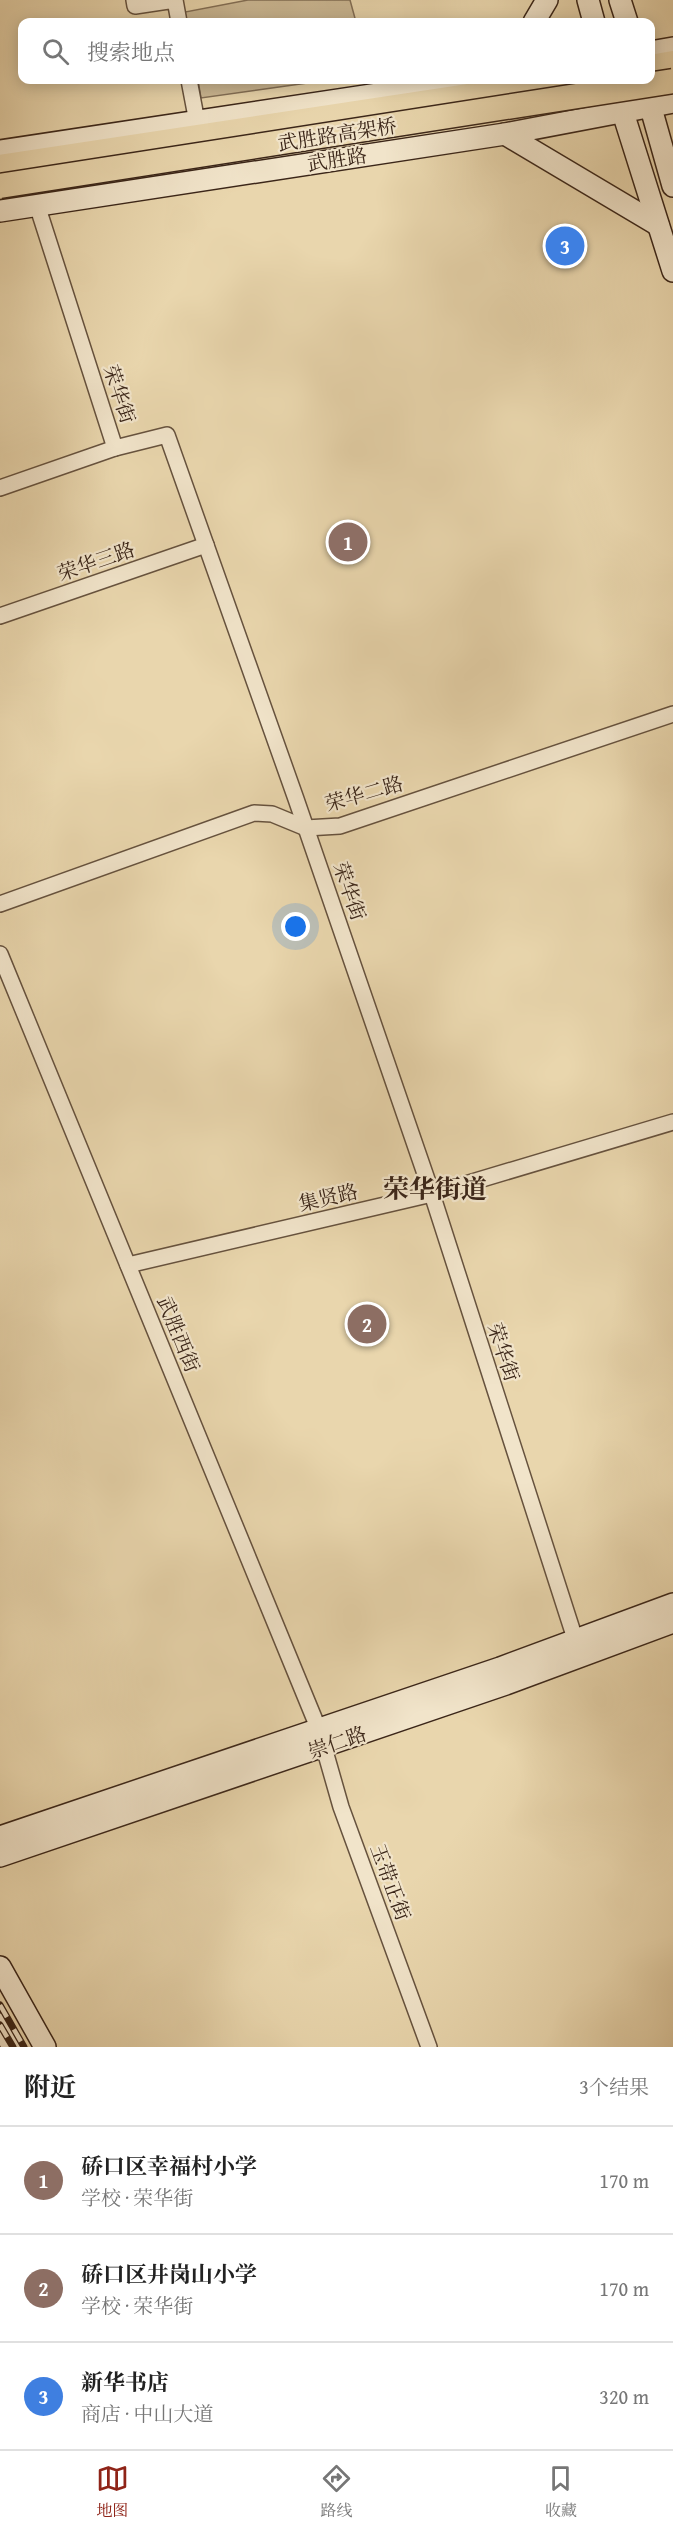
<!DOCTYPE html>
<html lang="zh">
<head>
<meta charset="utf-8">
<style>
  :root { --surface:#fff; --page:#f2f2f2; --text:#222; --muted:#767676; --line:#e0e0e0; --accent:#8f2418 }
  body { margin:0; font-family:"Gentium Book Plus","Noto Serif SC",serif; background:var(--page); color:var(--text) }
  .you { position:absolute; left:296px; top:927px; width:21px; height:21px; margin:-15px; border:4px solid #fff; border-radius:50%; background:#1a73e8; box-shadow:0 0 0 9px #1a73e833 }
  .badge { display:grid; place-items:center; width:39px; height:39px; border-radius:50%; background:var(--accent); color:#fff; font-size:20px; font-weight:700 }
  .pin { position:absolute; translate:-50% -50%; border:3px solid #fff; box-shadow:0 2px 6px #0006 }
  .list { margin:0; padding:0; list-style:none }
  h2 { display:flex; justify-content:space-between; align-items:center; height:78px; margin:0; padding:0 24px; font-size:26px }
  h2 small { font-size:20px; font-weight:400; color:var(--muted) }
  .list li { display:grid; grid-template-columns:39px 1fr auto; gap:18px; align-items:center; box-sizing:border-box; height:108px; padding:0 24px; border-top:2px solid var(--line) }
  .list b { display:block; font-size:22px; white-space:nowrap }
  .list p { margin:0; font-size:20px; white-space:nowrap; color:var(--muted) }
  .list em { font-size:20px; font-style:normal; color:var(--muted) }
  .icon { flex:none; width:33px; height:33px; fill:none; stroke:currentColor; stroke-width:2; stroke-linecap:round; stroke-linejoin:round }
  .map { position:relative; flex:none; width:673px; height:2047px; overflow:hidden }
  .search { position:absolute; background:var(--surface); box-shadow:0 3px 15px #0003; left:18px; right:18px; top:18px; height:66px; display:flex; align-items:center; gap:15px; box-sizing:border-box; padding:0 21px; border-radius:12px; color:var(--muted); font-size:22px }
  .sheet { height:402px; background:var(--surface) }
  nav { display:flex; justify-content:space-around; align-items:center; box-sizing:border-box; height:84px; border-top:2px solid var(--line); background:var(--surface); font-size:16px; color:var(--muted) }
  nav a { display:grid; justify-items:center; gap:3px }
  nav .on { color:var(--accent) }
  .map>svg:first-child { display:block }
  .green { fill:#cbb894; stroke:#836f56; stroke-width:1.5 }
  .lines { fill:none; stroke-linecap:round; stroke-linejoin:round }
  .street-casing { stroke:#66523e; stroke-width:18 }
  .secondary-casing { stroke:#3b2619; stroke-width:24 }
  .primary-casing { stroke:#3b2619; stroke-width:27 }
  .street { stroke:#f1e4ca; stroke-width:15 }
  .secondary { stroke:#f1e4ca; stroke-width:21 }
  .primary { stroke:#e9d6ad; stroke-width:24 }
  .rail-casing { stroke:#3b2619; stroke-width:7 }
  .rail { stroke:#f1e4ca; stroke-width:4.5; stroke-dasharray:14; stroke-linecap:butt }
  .primary-bridge-casing { stroke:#3b2619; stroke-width:27; stroke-linecap:butt }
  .primary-bridge { stroke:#e9d6ad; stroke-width:24 }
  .labels { text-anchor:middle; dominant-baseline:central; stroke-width:4.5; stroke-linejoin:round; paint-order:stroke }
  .street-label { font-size:20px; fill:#3b2619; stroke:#f1e4ca }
  .district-label { font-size:26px; font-weight:bold; fill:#3b2619; stroke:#f1e4ca }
</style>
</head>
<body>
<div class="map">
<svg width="673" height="2047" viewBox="0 0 673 2047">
  <rect width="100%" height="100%" fill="#e9d6ad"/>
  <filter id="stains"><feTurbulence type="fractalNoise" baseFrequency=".00333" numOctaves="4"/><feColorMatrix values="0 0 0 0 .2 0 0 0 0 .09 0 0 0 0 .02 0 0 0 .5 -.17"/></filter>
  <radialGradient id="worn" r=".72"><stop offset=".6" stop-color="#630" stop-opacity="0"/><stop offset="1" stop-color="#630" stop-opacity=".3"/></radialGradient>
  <g class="green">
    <polygon points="248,0 350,0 356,22 187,22 185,12"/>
    <polygon points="198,80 329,80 201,98"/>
  </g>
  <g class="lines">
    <defs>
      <g id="street">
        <polyline points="134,0 135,6 175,0 179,22"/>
        <polyline points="189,80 197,122"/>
        <polyline points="37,205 115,448 167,435 296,799 432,1194 578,1648"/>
        <polyline points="0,488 115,448"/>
        <polyline points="0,616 206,545"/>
        <polyline points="0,904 254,813 272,814 306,828 340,826 673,714"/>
        <polyline points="0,954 319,1730 341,1807 429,2047"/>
        <polyline points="128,1265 432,1194 673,1122"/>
      </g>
      <g id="secondary">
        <polyline points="588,0 594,22"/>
        <polyline points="620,0 627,22"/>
        <polyline points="534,22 547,0"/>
        <polyline points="650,52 673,48"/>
        <polyline points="647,94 673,186"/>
        <polyline points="619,100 673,271"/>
        <polyline points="505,134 658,225"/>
        <polyline points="0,151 471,80"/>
        <polyline points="0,211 505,134 673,102"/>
        <polyline points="0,1837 500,1668 673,1604"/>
        <polyline points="0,1856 506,1684 673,1622"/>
        <polyline points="0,1967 45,2047"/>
        <polyline points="0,2024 13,2047"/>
      </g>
      <g id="primary">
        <polyline points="650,67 673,63"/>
        <polyline points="0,167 573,80"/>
      </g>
    </defs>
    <use href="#street" class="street-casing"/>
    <use href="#secondary" class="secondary-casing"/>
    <use href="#primary" class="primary-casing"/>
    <use href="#street" class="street"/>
    <use href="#secondary" class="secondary"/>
    <use href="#primary" class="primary"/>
    <defs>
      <g id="rail">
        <polyline points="0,2005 24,2047"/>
        <polyline points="0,2025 13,2047"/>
      </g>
    </defs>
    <use href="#rail" class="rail-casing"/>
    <use href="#rail" class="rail"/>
    <defs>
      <polyline id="primary-bridge" points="0,186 673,81"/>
    </defs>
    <use href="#primary-bridge" class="primary-bridge-casing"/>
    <use href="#primary-bridge" class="primary-bridge"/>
  </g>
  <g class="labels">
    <g class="street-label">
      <text transform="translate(337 134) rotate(-9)">武胜路高架桥</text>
      <text transform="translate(337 159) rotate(-9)">武胜路</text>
      <text transform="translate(120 394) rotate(72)">荣华街</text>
      <text transform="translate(96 561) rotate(-19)">荣华三路</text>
      <text transform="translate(364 793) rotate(-16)">荣华二路</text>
      <text transform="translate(350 891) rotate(71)">荣华街</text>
      <text transform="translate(328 1197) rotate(-13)">集贤路</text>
      <text transform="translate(179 1334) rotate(68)">武胜西街</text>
      <text transform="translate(504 1352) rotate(72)">荣华街</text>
      <text transform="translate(337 1742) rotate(-19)">崇仁路</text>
      <text transform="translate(391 1882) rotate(70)">玉带正街</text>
    </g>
    <g class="district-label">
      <text x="435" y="1188">荣华街道</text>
    </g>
  </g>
  <rect width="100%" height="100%" filter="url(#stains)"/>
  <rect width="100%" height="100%" fill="url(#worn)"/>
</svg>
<div class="you"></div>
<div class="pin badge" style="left:348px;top:542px;background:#8d6e63">1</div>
<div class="pin badge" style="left:367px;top:1324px;background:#8d6e63">2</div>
<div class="pin badge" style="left:565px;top:246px;background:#3f7fe0">3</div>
<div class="search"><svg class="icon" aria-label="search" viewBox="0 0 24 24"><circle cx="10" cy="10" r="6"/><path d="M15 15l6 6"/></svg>搜索地点</div>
</div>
<section class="sheet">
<h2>附近<small>3个结果</small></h2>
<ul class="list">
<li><span class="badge" style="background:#8d6e63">1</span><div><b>硚口区幸福村小学</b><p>学校 · 荣华街</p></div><em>170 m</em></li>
<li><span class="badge" style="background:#8d6e63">2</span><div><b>硚口区井岗山小学</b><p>学校 · 荣华街</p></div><em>170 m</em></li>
<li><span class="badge" style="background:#3f7fe0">3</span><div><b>新华书店</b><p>商店 · 中山大道</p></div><em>320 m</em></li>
</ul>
</section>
<nav>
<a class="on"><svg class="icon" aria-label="map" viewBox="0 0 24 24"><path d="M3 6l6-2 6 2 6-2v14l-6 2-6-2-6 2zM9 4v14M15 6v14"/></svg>地图</a>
<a><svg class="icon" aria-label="directions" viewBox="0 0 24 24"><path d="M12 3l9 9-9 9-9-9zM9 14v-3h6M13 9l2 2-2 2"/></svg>路线</a>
<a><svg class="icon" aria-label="saved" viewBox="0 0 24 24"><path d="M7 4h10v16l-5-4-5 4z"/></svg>收藏</a>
</nav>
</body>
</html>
